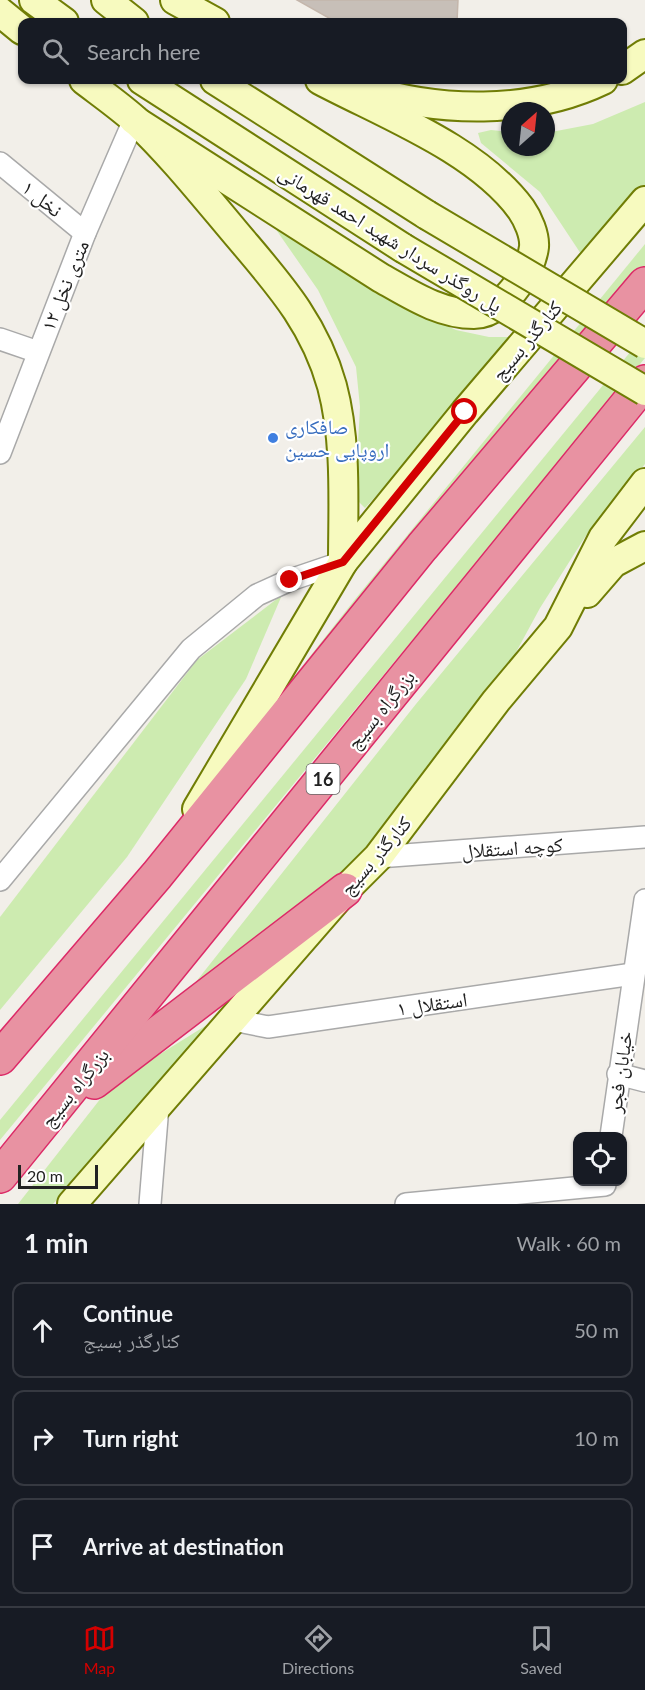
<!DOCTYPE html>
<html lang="en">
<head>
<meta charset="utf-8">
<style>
  :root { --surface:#171b24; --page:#242831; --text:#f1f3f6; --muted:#9ea1a6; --line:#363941; --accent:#d40000 }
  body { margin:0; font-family:Lato,"Noto Naskh Arabic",sans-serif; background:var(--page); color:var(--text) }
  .controls { position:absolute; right:18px; bottom:18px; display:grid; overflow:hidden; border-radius:12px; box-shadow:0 2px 4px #0004 }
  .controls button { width:54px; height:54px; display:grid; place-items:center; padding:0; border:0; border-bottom:2px solid var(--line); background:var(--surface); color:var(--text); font:30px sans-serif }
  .compass { position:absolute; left:501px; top:102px; width:54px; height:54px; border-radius:50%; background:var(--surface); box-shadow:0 2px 4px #0004; rotate:27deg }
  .scale { position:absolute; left:18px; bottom:15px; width:80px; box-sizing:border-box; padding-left:6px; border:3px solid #222; border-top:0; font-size:16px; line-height:21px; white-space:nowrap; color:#222; -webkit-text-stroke:4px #fff; paint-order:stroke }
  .stop { position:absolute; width:18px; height:18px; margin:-14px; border:4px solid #d40000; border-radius:50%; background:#fff }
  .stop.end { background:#d40000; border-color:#fff; box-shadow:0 2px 6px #0008 }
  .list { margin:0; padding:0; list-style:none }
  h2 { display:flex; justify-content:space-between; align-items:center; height:78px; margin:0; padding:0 24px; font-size:26px }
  h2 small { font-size:20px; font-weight:400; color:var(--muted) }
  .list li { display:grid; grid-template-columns:39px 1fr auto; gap:18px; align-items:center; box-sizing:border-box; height:96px; margin:0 12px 12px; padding:0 12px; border:2px solid var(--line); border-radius:12px }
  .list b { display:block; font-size:22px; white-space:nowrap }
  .list p { margin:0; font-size:20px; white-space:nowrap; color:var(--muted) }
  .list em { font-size:20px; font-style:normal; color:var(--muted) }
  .icon { flex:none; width:33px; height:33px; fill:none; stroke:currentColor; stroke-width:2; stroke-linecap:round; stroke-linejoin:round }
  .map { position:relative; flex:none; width:645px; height:1204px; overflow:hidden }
  .search { position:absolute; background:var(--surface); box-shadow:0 2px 4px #0004; left:18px; right:18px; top:18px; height:66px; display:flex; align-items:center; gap:15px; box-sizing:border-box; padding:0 21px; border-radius:12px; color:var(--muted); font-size:22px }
  .sheet { height:402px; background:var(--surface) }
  nav { display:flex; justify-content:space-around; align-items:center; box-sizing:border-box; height:84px; border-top:2px solid var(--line); background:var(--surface); font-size:16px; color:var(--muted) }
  nav a { display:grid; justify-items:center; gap:3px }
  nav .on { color:var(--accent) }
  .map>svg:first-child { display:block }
  .grass { fill:#cdebb0 }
  .building { fill:#c7bfb8; stroke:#c4b6ab; stroke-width:1.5 }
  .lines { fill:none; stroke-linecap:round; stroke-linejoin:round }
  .street-casing { stroke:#a9a9a9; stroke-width:24 }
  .secondary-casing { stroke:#707d05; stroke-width:32 }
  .highway-casing { stroke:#dc2a67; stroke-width:36 }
  .street { stroke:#fff; stroke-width:21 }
  .secondary { stroke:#f7fabf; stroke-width:28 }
  .highway { stroke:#e892a2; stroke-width:33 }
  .secondary-bridge-casing { stroke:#707d05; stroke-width:32; stroke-linecap:butt }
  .secondary-bridge { stroke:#f7fabf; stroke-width:28 }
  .route { stroke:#d40000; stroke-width:8 }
  .shop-dot { fill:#3f7fe0; stroke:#fff; stroke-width:2 }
  .labels { text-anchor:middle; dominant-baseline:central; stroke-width:4.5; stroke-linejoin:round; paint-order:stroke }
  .shield { fill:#fff; stroke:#646464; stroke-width:1.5 }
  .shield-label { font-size:18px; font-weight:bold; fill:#222 }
  .street-label { font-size:20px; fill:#222; stroke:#fff }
  .shop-label { font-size:20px; fill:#366cbe; stroke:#fff; text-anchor:start }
</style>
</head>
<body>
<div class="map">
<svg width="645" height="1204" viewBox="0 0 645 1204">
  <rect width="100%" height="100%" fill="#f2efe9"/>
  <g class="grass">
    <polygon points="645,102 645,189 583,257 540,192 481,143 478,133 491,130 510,132 510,147 546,147 546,133 593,124"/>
    <polygon points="268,218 412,310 456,330 489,337 513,337 450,415 365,508 355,498 360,407 356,367 318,290"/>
    <polygon points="645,244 645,267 299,683 289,683 356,598"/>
    <polygon points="645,334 645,358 0,1140 0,1120"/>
    <polygon points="645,427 645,464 585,537 540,608 495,691 355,860 312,898 191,988 416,704"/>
    <polygon points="282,595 246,679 127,857 0,1010 0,917 197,660"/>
    <polygon points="218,1018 53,1204 18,1204 112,1084"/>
  </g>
  <polygon class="building" points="297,0 458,0 457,22 336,22"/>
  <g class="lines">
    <defs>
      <g id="street">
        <polyline points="0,163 85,233"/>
        <polyline points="0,339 38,352"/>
        <polyline points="0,453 85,233 134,120"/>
        <polyline points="378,857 645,837"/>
        <polyline points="0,880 191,649 257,595 290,580 343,562"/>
        <polyline points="233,1020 268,1027 633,974"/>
        <polyline points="618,1074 645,1081"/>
        <polyline points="611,1136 645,900"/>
        <polyline points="150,1204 158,1106"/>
        <polyline points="406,1204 605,1185"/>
      </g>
      <g id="secondary">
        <polyline points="34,0 64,22"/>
        <polyline points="106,0 134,22"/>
        <polyline points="175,0 215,22"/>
        <polyline points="0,12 22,30"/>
        <polyline points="622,70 645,54"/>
        <path d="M 84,80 C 101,93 118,105 134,119 C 170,153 202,193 234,231 C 276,281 314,321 332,386 C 347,442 343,505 343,562"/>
        <polyline points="142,80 403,248"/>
        <polyline points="215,80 427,215"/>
        <path d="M 362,88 C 438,113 530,115 603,80"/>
        <path d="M 134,120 L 381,278 C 410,294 439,314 474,314 C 502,314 531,273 534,247 C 535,235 528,219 521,209 C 477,149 384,114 320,80"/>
        <polyline points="587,593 613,563 645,546"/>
        <polyline points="197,809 343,562 465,412 645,201"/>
        <polyline points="72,1204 345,890 378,857 496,701 558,627 603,538 645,483"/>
      </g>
      <g id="highway">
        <polyline points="0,1058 157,875 422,547 645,284"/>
        <polyline points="94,1082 345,890"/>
        <polyline points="0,1176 645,382"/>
      </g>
    </defs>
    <use href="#street" class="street-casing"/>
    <use href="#secondary" class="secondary-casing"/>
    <use href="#highway" class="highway-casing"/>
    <use href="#street" class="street"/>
    <use href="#secondary" class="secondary"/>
    <use href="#highway" class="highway"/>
    <defs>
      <g id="secondary-bridge">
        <polyline points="427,215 645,344"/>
        <polyline points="403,248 645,391"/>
      </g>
    </defs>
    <use href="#secondary-bridge" class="secondary-bridge-casing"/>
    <use href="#secondary-bridge" class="secondary-bridge"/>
  </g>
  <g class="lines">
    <polyline class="route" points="290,580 343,562 465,412"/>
  </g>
  <circle class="shop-dot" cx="273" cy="438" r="6"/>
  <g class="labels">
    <rect class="shield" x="306.5" y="764" width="33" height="30" rx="4.5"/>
    <g class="shield-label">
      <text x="323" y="779">16</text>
    </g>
    <g class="street-label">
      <text transform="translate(43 198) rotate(39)">نخل ۱</text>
      <text transform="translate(391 238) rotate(32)">پل روگذر سردار شهید احمد قهرمانی</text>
      <text transform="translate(64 285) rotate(-68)">۱۲ متری نخل</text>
      <text transform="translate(526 340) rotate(-50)">کنارگذر بسیج</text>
      <text transform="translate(380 709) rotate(-51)">بزرگراه بسیج</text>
      <text transform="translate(512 847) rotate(-4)">کوچه استقلال</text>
      <text transform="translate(375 855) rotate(-49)">کنارگذر بسیج</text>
      <text transform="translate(432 1003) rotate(-8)">استقلال ۱</text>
      <text transform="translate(619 1072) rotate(-82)">خیابان فجر</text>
      <text transform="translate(74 1087) rotate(-51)">بزرگراه بسیج</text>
    </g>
    <g class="shop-label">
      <text x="285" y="426">صافکاری<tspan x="285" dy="23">اروپایی حسین</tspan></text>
    </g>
  </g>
</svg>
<div class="controls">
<button><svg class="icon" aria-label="locate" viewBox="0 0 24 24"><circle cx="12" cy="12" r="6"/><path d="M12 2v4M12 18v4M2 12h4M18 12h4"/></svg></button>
</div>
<svg class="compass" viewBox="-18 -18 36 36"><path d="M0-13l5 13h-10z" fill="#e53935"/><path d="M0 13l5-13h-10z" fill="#9ea1a6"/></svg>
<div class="scale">20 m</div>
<div class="stop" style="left:465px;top:412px"></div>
<div class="stop end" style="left:290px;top:580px"></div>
<div class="search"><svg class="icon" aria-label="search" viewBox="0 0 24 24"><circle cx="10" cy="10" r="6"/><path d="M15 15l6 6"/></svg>Search here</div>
</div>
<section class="sheet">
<h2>1 min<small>Walk · 60 m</small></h2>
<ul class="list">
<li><svg class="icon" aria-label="ahead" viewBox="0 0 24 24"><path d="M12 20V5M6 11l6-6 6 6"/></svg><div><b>Continue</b><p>کنارگذر بسیج</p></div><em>50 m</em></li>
<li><svg class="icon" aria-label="right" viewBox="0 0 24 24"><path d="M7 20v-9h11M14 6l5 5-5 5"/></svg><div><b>Turn right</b></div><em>10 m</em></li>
<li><svg class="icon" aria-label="arrive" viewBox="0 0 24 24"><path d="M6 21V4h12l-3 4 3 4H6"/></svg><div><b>Arrive at destination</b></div></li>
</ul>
</section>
<nav>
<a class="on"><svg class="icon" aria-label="map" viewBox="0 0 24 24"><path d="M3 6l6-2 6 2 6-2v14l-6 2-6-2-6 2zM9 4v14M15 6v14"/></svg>Map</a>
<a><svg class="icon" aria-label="directions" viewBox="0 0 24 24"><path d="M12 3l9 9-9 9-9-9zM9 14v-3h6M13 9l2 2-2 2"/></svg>Directions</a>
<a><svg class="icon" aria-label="saved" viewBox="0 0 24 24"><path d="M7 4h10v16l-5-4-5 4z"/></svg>Saved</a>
</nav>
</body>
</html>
